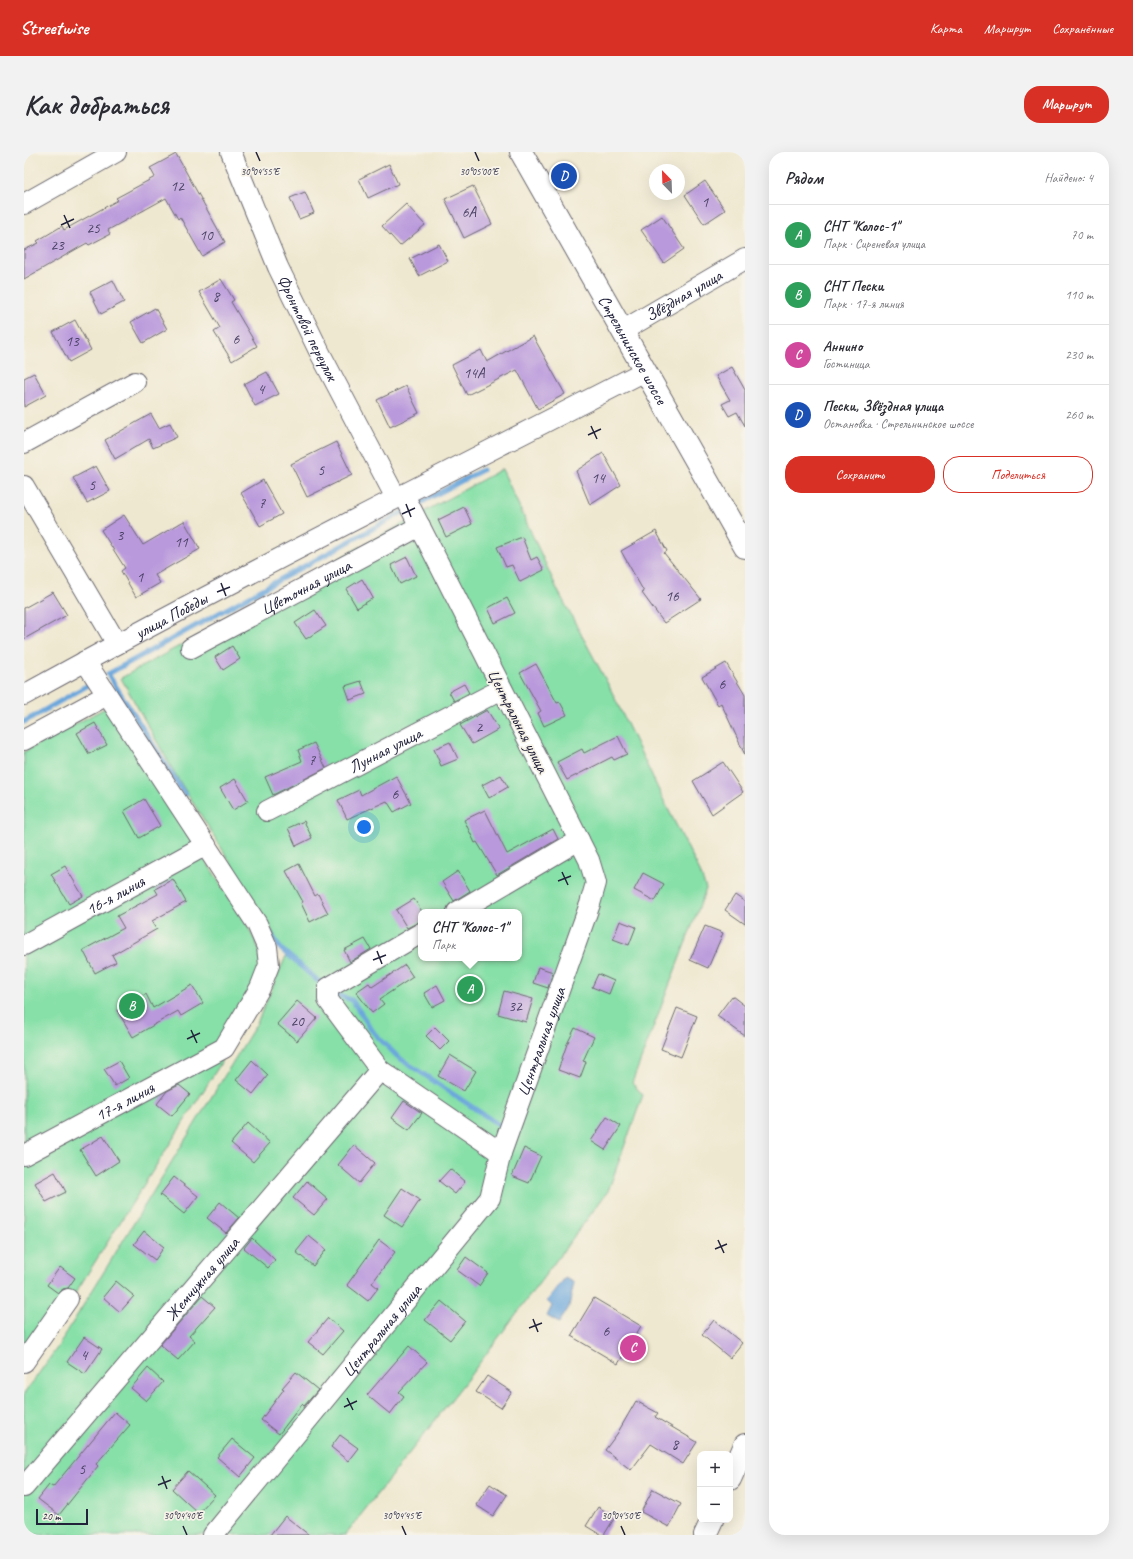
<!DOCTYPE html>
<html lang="ru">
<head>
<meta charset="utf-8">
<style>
  :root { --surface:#fff; --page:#f2f2f3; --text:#2b2b33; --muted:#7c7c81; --line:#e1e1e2; --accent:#d93025 }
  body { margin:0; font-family:Caveat,sans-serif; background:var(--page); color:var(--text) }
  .controls { position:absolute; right:12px; bottom:12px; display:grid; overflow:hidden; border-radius:8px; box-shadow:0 4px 16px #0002 }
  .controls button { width:36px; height:36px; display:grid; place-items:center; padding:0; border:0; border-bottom:1px solid var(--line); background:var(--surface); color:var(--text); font:20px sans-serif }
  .compass { position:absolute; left:625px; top:12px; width:36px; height:36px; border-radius:50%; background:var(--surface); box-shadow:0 4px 16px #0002; rotate:337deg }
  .scale { position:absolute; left:12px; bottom:10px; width:52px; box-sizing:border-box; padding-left:4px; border:2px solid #22223b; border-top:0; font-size:11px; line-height:14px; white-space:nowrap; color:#22223b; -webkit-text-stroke:3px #f7f3e8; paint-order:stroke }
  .you { position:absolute; left:340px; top:675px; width:14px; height:14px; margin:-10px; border:3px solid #fff; border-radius:50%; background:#1a73e8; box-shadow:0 0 0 6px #1a73e833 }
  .badge { display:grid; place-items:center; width:26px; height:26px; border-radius:50%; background:var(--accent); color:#fff; font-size:13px; font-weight:700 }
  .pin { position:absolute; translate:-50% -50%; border:2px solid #fff; box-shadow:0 1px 4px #0006 }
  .popup { position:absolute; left:394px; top:757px; width:104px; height:52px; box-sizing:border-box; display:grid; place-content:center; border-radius:8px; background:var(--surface); filter:drop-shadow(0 1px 3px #0005); font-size:13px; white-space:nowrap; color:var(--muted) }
  .popup b { font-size:15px; color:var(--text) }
  .popup::after { content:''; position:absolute; left:50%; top:100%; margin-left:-8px; border:8px solid transparent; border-top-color:var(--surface) }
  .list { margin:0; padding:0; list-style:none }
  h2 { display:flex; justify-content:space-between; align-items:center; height:52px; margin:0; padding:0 16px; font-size:17px }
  h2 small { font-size:13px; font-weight:400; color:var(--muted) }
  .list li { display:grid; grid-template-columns:26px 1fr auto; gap:12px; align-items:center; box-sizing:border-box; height:60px; padding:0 16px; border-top:1px solid var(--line) }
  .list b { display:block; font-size:15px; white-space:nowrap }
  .list p { margin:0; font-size:13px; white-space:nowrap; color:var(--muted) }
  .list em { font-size:13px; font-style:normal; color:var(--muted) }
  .actions { display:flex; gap:8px; padding:12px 16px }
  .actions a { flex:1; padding:9px 0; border:1px solid var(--accent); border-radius:16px; text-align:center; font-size:14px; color:var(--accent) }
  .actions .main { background:var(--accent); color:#fff }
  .map { position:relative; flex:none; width:721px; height:1383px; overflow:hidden; border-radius:16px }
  header { display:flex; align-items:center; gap:24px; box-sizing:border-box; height:56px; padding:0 20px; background:var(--accent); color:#fff }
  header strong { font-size:19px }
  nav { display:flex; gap:22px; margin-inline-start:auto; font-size:14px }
  .intro { display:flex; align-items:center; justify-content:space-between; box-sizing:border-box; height:96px; padding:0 24px }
  h1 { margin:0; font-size:28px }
  .button { padding:10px 18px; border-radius:16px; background:var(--accent); color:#fff; font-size:14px; font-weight:700 }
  main { display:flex; gap:24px; padding:0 24px }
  aside { flex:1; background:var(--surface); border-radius:16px; box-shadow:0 4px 16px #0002 }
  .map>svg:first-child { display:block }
  .green { fill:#86e0a7; stroke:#548171; fill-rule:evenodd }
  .water { fill:#6ca7dc; stroke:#47648c }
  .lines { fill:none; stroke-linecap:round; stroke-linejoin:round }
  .stream { stroke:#6ca7dc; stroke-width:5 }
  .building { fill:#b999dc }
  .minor-casing { stroke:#6a676f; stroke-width:22 }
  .major-casing { stroke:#6a676f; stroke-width:24 }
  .minor { stroke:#fff; stroke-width:20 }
  .major { stroke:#fff; stroke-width:22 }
  .ticks { fill:none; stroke:#22223b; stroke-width:1.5 }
  .labels { text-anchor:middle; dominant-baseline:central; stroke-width:3.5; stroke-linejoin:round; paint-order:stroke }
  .number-label { font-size:15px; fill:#484063 }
  .street-label { font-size:17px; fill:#22223b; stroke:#f7f3e8 }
  .ticks-label { font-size:10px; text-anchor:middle; fill:#22223b; stroke:#f7f3e8; stroke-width:3.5; stroke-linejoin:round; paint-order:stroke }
</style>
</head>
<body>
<header>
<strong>Streetwise</strong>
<nav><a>Карта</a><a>Маршрут</a><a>Сохранённые</a></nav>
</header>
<div class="intro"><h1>Как добраться</h1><a class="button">Маршрут</a></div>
<main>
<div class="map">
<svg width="721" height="1383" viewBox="0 0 721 1383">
  <rect width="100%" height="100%" fill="#f7f3e8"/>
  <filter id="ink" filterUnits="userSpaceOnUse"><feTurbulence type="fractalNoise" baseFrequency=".025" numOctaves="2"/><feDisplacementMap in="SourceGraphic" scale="8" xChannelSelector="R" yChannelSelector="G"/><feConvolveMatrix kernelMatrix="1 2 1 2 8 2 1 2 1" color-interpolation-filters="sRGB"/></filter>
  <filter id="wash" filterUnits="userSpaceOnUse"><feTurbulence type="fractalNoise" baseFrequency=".012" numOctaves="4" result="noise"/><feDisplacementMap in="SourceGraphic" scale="16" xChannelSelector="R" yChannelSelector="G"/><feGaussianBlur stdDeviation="0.9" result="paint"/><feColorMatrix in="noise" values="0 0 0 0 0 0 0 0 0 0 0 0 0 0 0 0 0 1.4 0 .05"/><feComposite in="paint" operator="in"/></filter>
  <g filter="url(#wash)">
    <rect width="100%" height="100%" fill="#efe8d0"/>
    <g class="green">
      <path d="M 478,317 L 534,439 L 585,534 L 638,645 L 676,720 L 682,737 L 608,931 L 619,943 L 584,1039 L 445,1225 L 321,1383 L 0,1383 L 0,1242 L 33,1196 L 233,871 L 262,804 L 240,764 L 153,625 L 97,526 ZM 397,760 L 495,760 L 495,806 L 397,806 Z"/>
      <polygon points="83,555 223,773 235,797 237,818 195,889 197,911 0,1222 0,600"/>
    </g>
    <polygon class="water" points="541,1126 550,1131 545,1155 535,1171 523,1164 528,1154 523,1149"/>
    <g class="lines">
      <g class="stream">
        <polyline points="396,351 458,318"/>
        <polyline points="0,570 66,532"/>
        <polyline points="161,643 84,522 379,360"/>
        <polyline points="247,782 257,797 300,834"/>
        <polyline points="311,842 328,848 350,881 374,905 475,973"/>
      </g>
    </g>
    <g id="blocks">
      <g class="building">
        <polygon points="152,2 201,90 178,104 156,65 154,67 142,46 84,78 86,82 65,93 63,91 0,127 0,98 15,91 13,89 38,74 40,78 94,48 92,46 131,25 126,16"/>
        <polygon points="365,12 374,32 344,46 335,27"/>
        <polygon points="681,29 701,58 680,72 661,43"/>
        <polygon points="449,34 468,72 440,86 421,47"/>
        <polygon points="281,40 290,61 275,67 266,46"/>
        <polygon points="382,52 401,73 376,94 358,74"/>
        <polygon points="638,64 660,97 640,111 617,78"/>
        <polygon points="415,92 424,109 395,124 386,107"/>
        <polygon points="197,127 210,148 207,150 233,194 208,209 190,180 196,176 175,140"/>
        <polygon points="89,128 100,150 77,162 66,140"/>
        <polygon points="131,156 143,177 119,191 107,170"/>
        <polygon points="51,168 67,198 45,210 29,180"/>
        <polygon points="509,184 541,242 514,257 493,218 443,243 428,213 457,198 463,210"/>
        <polygon points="708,215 721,238 721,274 713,260 705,264 698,252 706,248 692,224"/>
        <polygon points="243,220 255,242 231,254 220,232"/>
        <polygon points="10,221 22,243 0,255 0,226"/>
        <polygon points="382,234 395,261 366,275 353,248"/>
        <polygon points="127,262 135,276 146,271 153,285 129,296 125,287 91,307 81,288"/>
        <polygon points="312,290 328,323 283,345 267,312"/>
        <polygon points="579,301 597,333 566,353 552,319"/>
        <polygon points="72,314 86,339 63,351 49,326"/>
        <polygon points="239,328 258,362 236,374 217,341"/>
        <polygon points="440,355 448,372 422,385 414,368"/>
        <polygon points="100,363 119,393 160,369 176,397 131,423 136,431 112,445 97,419 101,416 77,378"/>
        <polygon points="632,379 643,399 640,401 677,447 640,471 618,441 620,440 597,399"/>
        <polygon points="498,385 507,408 513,405 520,418 496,430 488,413 482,415 473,395"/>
        <polygon points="383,405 392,424 376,432 367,413"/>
        <polygon points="338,427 349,446 333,456 322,437"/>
        <polygon points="29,440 43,463 0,487 0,456"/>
        <polygon points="483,446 491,461 471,471 464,456"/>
        <polygon points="291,458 302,474 282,487 271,471"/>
        <polygon points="208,494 216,507 199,518 191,505"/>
        <polygon points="702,511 721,543 721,603 697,551 694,553 678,525"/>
        <polygon points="512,512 533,551 536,550 543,563 520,574 514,561 517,559 496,521"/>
        <polygon points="337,529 342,542 326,548 321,534"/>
        <polygon points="440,532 445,541 430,549 425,540"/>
        <polygon points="463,558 475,577 448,592 436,573"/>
        <polygon points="71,571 83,593 65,602 53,581"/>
        <polygon points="594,584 603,602 590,608 588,605 543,628 533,610 558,597 560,601"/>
        <polygon points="426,590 434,607 417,614 410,597"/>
        <polygon points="290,591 302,616 249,643 241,625 278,609 274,598"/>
        <polygon points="699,610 719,640 688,662 669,629"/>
        <polygon points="477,623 484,635 465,646 458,633"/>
        <polygon points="372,624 387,651 370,660 363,649 323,667 314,648 335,638 337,643"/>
        <polygon points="211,627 224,649 209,658 196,636"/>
        <polygon points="120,647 136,674 115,686 100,659"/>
        <polygon points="461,658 483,702 529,677 534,687 473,723 453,690 451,691 440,668"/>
        <polygon points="280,669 288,686 272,694 264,676"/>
        <polygon points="275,712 291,744 294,742 304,761 286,770 277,751 279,750 262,719"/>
        <polygon points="41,714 59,744 45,752 27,722"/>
        <polygon points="434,719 446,739 430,749 418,730"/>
        <polygon points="619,721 640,732 631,749 610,738"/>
        <polygon points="149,727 162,750 128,769 133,777 88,803 92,810 71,821 59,798 100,776 93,764 134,742 131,737"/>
        <polygon points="711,743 721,750 721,772 701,758"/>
        <polygon points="390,747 397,758 397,769 383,776 372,758"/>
        <polygon points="596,769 612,775 605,793 589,787"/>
        <polygon points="681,774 699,781 684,816 666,808"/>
        <polygon points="341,787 347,797 326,810 320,798"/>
        <polygon points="381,813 389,825 356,847 360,852 348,861 332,840 345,831 348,835"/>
        <polygon points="514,815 529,820 524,836 509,831"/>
        <polygon points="574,822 590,829 585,842 568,835"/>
        <polygon points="168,833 179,851 157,864 154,859 109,885 93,858 122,842 129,856"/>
        <polygon points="413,833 421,848 408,855 400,841"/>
        <polygon points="480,839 509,847 502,870 474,862"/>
        <polygon points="708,844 721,854 721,884 693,864"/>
        <polygon points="273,849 293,866 273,889 253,872"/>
        <polygon points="653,856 673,864 657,905 637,897"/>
        <polygon points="411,875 425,889 416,898 402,884"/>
        <polygon points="551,876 570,885 559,909 562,910 556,926 534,918 543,892"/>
        <polygon points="426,903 452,919 440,939 414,924"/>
        <polygon points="228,908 244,923 229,942 212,928"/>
        <polygon points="95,909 105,926 91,934 80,917"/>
        <polygon points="155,933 166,942 148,964 133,952 143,939"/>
        <polygon points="380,949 398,961 385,978 368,966"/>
        <polygon points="583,965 597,974 581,998 567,989"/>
        <polygon points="224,971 246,991 229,1010 207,991"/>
        <polygon points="79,984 95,1009 72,1024 56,998"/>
        <polygon points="330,993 351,1011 335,1031 314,1013"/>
        <polygon points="500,996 517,1004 505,1031 488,1024"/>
        <polygon points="426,1017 441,1030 431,1042 415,1029"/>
        <polygon points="31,1020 42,1040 22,1050 11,1031"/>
        <polygon points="150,1025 174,1044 160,1062 136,1043"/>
        <polygon points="283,1029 304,1047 290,1063 269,1046"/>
        <polygon points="378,1036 396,1048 378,1075 360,1063"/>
        <polygon points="196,1050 215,1066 202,1081 183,1066"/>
        <polygon points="120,1079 140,1095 131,1108 110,1092"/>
        <polygon points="285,1084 302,1098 289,1114 272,1100"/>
        <polygon points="228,1086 251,1108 244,1116 220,1096"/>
        <polygon points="355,1088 371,1100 348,1131 354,1136 344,1149 323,1133"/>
        <polygon points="442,1105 464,1121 455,1134 433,1118"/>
        <polygon points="36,1115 51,1126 44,1136 39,1137 34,1141 23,1133"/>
        <polygon points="92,1129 110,1144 96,1160 79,1145"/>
        <polygon points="178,1144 191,1155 165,1184 171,1189 154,1208 136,1193"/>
        <polygon points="570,1146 617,1174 594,1212 547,1184"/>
        <polygon points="417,1149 441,1169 426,1188 401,1168"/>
        <polygon points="304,1166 319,1179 299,1202 284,1190"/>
        <polygon points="690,1168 718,1191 706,1206 678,1183"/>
        <polygon points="60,1185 78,1197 61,1222 43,1210"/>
        <polygon points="385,1194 403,1210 375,1240 380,1244 366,1262 343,1243"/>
        <polygon points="124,1216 139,1230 122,1249 107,1236"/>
        <polygon points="272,1220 294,1238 280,1254 278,1252 255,1282 237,1268 260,1237 258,1236"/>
        <polygon points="463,1224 488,1240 477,1256 452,1240"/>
        <polygon points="612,1249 634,1261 631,1265 673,1290 659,1312 627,1292 607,1318 581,1298 593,1282"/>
        <polygon points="91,1260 106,1273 72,1312 74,1314 35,1363 14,1347 25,1333 29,1335"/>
        <polygon points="316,1283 334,1296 324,1309 307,1295"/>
        <polygon points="208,1287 231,1306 216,1325 193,1305"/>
        <polygon points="164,1319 191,1343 174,1361 148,1337"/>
        <polygon points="466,1332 483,1343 469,1364 452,1353"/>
        <polygon points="629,1337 657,1352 645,1375 617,1360"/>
        <polygon points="574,1355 591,1365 580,1383 577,1383 562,1374"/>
        <polygon points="261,1364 285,1383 246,1383"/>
      </g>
    </g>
  </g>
  <g filter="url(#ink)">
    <use href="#blocks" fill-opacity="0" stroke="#6a676f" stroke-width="1"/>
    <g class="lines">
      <defs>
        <g id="minor">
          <path id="s1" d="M 207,0 L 254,115 L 296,201 L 372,346"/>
          <polyline points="0,52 92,0"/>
          <path id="s2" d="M 598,179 L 721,107"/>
          <polyline points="0,291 111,230"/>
          <polyline points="0,334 93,492"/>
          <path id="s3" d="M 167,496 L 396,374"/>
          <path id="s4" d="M 0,543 C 204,430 413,326 621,219"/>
          <polyline points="0,588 83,543"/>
          <path id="s5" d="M 243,659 L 478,537"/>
          <polyline points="433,760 555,688"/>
          <polyline points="397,781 304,836 304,848 356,918 477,1001"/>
          <path id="s6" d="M 0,793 L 182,693"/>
          <path id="s7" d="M 0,1003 L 200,896 L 236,836 L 245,813 L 243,795 L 233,772 L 61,509"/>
          <polyline points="0,1210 44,1147"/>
          <path id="s8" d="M 0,1335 L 356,918"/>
          <path id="s9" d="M 189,1383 L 466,1046 L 477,1001 L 566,752 L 572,731 L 565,708 L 380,343"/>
        </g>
        <g id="major">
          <path id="s10" d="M 497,0 L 721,395"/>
          <polyline points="706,1327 721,1293"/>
          <polyline points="681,1383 688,1368"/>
        </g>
      </defs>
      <use href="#minor" class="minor-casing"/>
      <use href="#major" class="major-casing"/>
      <use href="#minor" class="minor"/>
      <use href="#major" class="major"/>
    </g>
  </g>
  <path class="ticks" d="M 232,0 L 236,9M 451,0 L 455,9M 40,63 L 46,76M 37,73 L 50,67M 567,274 L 573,287M 564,283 L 577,277M 382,352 L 387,365M 378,362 L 391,356M 197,431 L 202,444M 193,440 L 206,435M 538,720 L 544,733M 534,729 L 547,724M 353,799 L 358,812M 349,808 L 362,803M 167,878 L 173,891M 163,887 L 176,881M 694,1088 L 700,1101M 691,1097 L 703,1092M 509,1167 L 514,1180M 505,1176 L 518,1171M 323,1246 L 329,1258M 320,1255 L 333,1249M 138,1324 L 143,1337M 134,1333 L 147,1328M 159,1374 L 163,1383M 378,1374 L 382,1383M 597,1374 L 601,1383"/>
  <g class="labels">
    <g class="number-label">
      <text x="153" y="34">12</text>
      <text x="681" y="50">1</text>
      <text x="445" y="60">6А</text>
      <text x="69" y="76">25</text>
      <text x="182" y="83">10</text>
      <text x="33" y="93">23</text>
      <text x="192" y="144">8</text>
      <text x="212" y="187">6</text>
      <text x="48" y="189">13</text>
      <text x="450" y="221">14А</text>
      <text x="237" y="237">4</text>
      <text x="297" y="318">5</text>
      <text x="574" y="326">14</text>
      <text x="68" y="333">5</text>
      <text x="238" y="351">7</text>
      <text x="96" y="383">3</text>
      <text x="157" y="390">11</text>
      <text x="116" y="425">1</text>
      <text x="648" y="444">16</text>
      <text x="698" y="532">6</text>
      <text x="455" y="575">2</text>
      <text x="288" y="608">7</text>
      <text x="371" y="642">6</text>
      <text x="491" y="854">32</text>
      <text x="273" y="869">20</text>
      <text x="582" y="1179">6</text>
      <text x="60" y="1203">4</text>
      <text x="651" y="1292">8</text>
      <text x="58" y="1317">5</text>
    </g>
    <g class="street-label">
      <text stroke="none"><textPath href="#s2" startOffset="71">Звёздная улица</textPath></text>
      <text stroke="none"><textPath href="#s1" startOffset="192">Фронтовой переулок</textPath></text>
      <text stroke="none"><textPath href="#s10" startOffset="227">Стрельнинское шоссе</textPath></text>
      <text stroke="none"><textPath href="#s3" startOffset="130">Цветочная улица</textPath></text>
      <text stroke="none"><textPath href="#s4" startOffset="167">улица Победы</textPath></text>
      <text transform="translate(494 569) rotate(63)">Центральная улица</text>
      <text stroke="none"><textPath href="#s5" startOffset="133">Лунная улица</textPath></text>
      <text stroke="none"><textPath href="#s6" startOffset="104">16-я линия</textPath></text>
      <text stroke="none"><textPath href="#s9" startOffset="601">Центральная улица</textPath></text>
      <text stroke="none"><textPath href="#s7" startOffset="114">17-я линия</textPath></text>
      <text stroke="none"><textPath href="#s8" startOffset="274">Жемчужная улица</textPath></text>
      <text stroke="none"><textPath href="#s9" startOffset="265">Центральная улица</textPath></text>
    </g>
  </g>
  <g class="ticks-label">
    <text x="236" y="23">30°04'55"E</text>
    <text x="455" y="23">30°05'00"E</text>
    <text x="159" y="1367">30°04'40"E</text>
    <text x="378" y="1367">30°04'45"E</text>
    <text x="597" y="1367">30°04'50"E</text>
  </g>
</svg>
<div class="controls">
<button>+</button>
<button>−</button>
</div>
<svg class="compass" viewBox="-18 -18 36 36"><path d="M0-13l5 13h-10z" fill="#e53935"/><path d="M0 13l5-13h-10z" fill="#7c7c81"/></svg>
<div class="scale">20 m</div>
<div class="you"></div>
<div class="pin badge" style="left:446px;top:837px;background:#2e9e5b">A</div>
<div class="popup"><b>СНТ &quot;Колос-1&quot;</b>Парк</div>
<div class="pin badge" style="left:108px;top:854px;background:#2e9e5b">B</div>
<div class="pin badge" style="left:609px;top:1196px;background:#d1479c">C</div>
<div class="pin badge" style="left:540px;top:24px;background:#1a4fb4">D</div>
</div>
<aside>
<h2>Рядом<small>Найдено: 4</small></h2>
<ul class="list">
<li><span class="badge" style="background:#2e9e5b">A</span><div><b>СНТ &quot;Колос-1&quot;</b><p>Парк · Сиреневая улица</p></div><em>70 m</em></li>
<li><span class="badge" style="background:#2e9e5b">B</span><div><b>СНТ Пески</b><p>Парк · 17-я линия</p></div><em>110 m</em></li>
<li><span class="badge" style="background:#d1479c">C</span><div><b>Аннино</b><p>Гостиница</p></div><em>230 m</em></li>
<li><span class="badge" style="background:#1a4fb4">D</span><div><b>Пески, Звёздная улица</b><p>Остановка · Стрельнинское шоссе</p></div><em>260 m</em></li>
</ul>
<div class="actions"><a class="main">Сохранить</a><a>Поделиться</a></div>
</aside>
</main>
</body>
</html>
